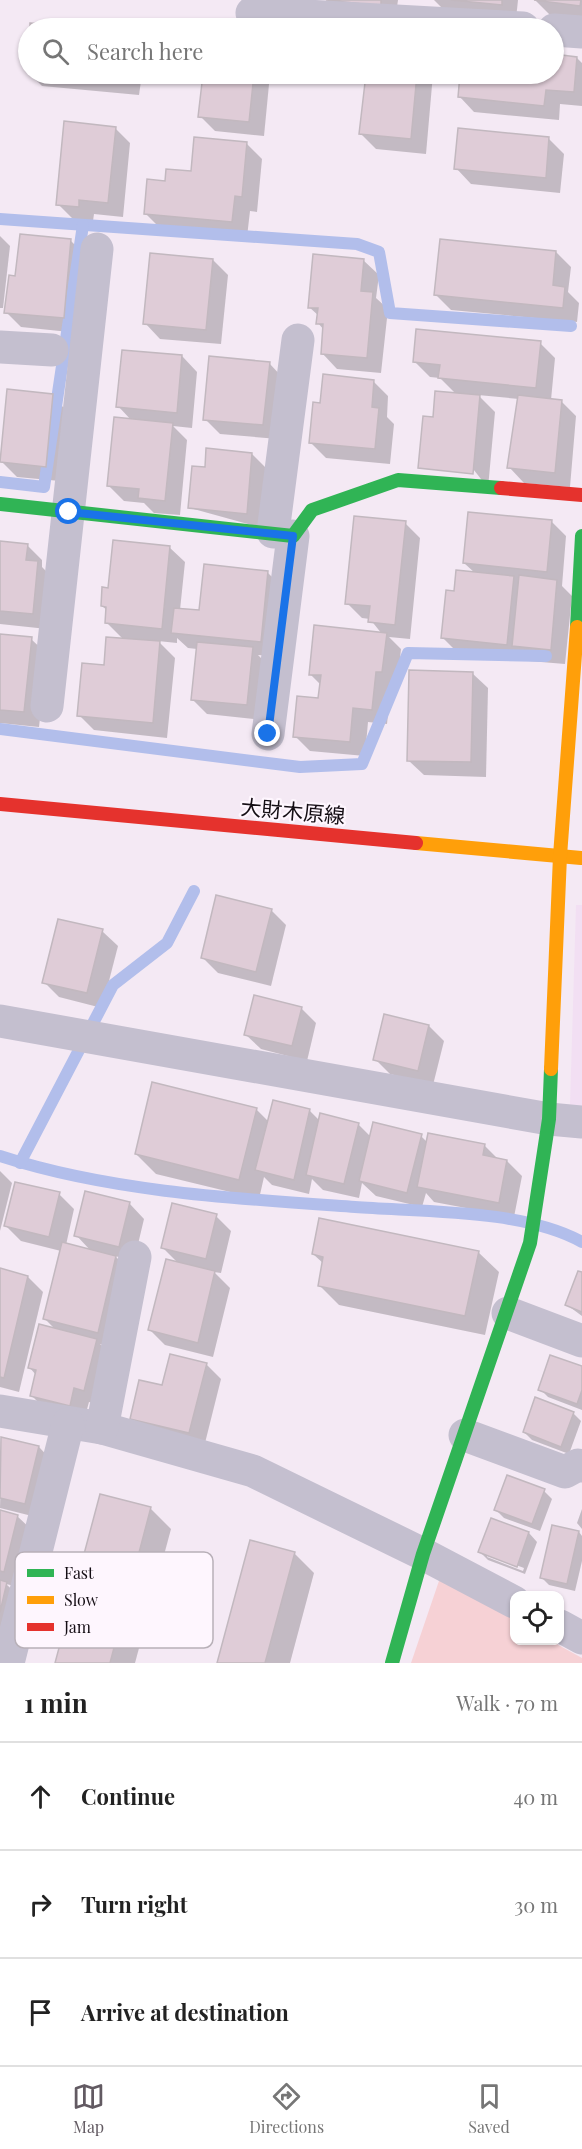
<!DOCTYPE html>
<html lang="en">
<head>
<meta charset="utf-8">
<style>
  :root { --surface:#fff; --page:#f2f2f2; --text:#222; --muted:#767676; --line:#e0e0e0; --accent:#625a62 }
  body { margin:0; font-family:"Playfair Display","Noto Sans JP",serif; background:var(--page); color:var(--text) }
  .controls { position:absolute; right:18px; bottom:18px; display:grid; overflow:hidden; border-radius:12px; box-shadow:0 2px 4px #0004 }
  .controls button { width:54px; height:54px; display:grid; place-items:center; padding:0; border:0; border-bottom:2px solid var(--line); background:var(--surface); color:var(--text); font:30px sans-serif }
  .stop { position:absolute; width:18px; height:18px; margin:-14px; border:4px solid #1a73e8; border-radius:50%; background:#fff }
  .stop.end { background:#1a73e8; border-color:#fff; box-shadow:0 2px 6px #0008 }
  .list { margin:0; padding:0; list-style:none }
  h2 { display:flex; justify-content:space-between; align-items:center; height:78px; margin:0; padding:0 24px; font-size:26px }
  h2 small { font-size:20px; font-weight:400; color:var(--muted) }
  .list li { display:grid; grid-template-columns:39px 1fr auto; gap:18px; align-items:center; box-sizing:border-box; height:108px; padding:0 24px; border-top:2px solid var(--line) }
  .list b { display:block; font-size:22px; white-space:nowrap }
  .list em { font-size:20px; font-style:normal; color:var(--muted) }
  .icon { flex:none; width:33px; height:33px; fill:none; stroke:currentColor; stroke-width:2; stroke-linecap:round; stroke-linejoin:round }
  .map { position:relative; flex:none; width:582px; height:1663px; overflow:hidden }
  .search { position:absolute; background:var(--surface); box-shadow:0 2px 4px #0004; left:18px; right:18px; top:18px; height:66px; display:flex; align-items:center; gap:15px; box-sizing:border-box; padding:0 21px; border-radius:33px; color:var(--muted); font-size:22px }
  .sheet { height:402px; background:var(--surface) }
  nav { display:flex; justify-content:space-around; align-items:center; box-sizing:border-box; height:84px; border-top:2px solid var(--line); background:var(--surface); font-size:16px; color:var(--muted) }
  nav a { display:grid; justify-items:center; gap:3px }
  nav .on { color:var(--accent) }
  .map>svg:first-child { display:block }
  .built { fill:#f2dff3 }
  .green { fill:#f6d1d5 }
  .shadow { fill:#0003; fill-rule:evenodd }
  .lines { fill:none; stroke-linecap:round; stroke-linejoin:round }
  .stream { stroke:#b2beeb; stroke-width:12 }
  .building { fill:#dfccd7; stroke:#c2b8bf; stroke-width:1.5 }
  .street { stroke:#c4bfcf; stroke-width:33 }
  .fast { stroke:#30b455; stroke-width:14 }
  .slow { stroke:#ff9f0a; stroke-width:14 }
  .jam { stroke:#e5322d; stroke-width:14 }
  .route { stroke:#1a73e8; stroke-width:8 }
  .labels { text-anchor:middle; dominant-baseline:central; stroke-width:4.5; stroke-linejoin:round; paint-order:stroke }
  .street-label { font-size:21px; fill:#140d14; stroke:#fef6fe }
  .key { fill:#fef6fe; stroke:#b8b0b8; stroke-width:1.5 }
  .key-label { font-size:16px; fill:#140d14 }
</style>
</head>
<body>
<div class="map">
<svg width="582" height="1663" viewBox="0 0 582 1663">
  <rect width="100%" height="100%" fill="#f4e9f4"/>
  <polygon class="built" points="576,905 582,905 582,1106 570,1105"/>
  <polygon class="green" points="440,1578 514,1620 514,1640 551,1641 582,1658 582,1663 411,1663"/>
  <g class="shadow">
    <polygon points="398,0 395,21 328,1 328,0"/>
    <polygon points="434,0 518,0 516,19 447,13"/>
    <polygon points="582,0 582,19 551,16 536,1"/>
    <polygon points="554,56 577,58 582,63 582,106 560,104 559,120 474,112 459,96 461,74 554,74"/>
    <polygon points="30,74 142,74 139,95 42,86"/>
    <polygon points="204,74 270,74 264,136 215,131 200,116"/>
    <polygon points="367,74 433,74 426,154 376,149 361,134"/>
    <polygon points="115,128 130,143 123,217 94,214 93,221 73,219 58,204"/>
    <polygon points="549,139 564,154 560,193 471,184 456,168"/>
    <polygon points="247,144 262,159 257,212 250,211 247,237 160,228 145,213 166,182 192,173"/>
    <polygon points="0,236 10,246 3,308 0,308"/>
    <polygon points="71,241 86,256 79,333 21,327 6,312 16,277"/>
    <polygon points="556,252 571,267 568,292 579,303 577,322 451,310 435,294"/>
    <polygon points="213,260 228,275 221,344 160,339 145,323"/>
    <polygon points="363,260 379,275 376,298 388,309 381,373 337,369 322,353 324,330 318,323 319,316 309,307"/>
    <polygon points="540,343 555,358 551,400 561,401 576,416 570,487 524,483 509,467 519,399 478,395 495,412 488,488 434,419 457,395 440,378 430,377 415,362"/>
    <polygon points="182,356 197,372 192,428 173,426 187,440 180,515 154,513 144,503 124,501 109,486 132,421 118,406"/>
    <polygon points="269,363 284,379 278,439 220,434 205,419"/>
    <polygon points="373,381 388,396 387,417 394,424 390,464 326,458 310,442 322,405"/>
    <polygon points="52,396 67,411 60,481 17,477 2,462"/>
    <polygon points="252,454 267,469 262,528 190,508 206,469"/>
    <polygon points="551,521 566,536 562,586 572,596 565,664 529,661 523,654 522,659 458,653 443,638 456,592 475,573 464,563"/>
    <polygon points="405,523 420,538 410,639 389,637 401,649 397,687 391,686 387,724 368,722 365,756 310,751 295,736 320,699 321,685 310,674 382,634 370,619 362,618 347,603"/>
    <polygon points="0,543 27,545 42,560 42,567 53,578 47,629 0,624"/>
    <polygon points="169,547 185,562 180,610 200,612 267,572 283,588 276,656 258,655 267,664 262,720 207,714 192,699 197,649 188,648 177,638 177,643 158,641 175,658 167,738 94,730 79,715 105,667 124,640 106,622 108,611 102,606 109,589"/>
    <polygon points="0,636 31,639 47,654 39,727 0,723"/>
    <polygon points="472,673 488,688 486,777 424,775 408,760"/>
    <polygon points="271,910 286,925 271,986 218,973 203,958"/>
    <polygon points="102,931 118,946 102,1008 59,997 44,982"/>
    <polygon points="301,1008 316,1023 307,1061 261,1049 245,1034"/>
    <polygon points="429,1026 444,1041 433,1085 390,1074 375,1059"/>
    <polygon points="274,1102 310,1111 320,1121 358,1124 371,1137 421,1136 427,1142 484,1145 498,1159 507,1161 522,1176 514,1217 434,1202 426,1193 422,1207 376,1196 362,1183 359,1198 323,1190 312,1179 309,1194 272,1185 264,1177 259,1199 156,1174 136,1154 256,1109 269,1122"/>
    <polygon points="0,1171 12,1183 0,1231"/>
    <polygon points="59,1194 74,1209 66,1245 91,1251 76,1235 129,1203 144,1219 134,1261 115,1256 131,1272 113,1347 100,1344 111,1355 99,1405 89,1402 84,1420 47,1411 31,1395 36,1375 30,1368 56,1330 45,1319 61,1251 21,1241 6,1226"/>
    <polygon points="216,1216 231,1231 221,1273 214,1272 230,1288 213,1357 165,1345 150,1330 179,1264 163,1248"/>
    <polygon points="478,1252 499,1272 485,1335 339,1305 319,1285 324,1264 313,1254"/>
    <polygon points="0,1270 28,1277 43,1292 19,1392 0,1387"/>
    <polygon points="582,1274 582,1316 567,1305"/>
    <polygon points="206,1364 221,1379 204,1447 147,1433 132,1418 163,1387"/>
    <polygon points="582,1368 582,1410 548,1397 540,1389"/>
    <polygon points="573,1413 581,1421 569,1454 532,1440 524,1432"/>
    <polygon points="2,1439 39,1447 54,1463 40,1518 0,1508"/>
    <polygon points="508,1477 544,1491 552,1499 540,1531 504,1518 496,1510"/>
    <polygon points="101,1496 151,1509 171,1529 135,1663 57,1663"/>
    <polygon points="582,1509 582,1529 577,1523"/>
    <polygon points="0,1512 17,1516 33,1531 19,1587 6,1584 22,1599 0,1652"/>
    <path d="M 492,1520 L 529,1533 L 537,1542 L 525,1574 L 488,1560 L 480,1552 ZM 487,1554 L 524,1568 L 523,1571 L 487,1557 Z"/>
    <polygon points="579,1532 582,1536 582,1561 575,1591 549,1585 541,1577"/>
    <polygon points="294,1553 314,1573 290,1663 219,1663"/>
  </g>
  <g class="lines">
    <g class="stream">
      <polyline points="0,219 357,244 379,252 390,313 571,326"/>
      <polyline points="0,482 44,487 83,225"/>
      <polyline points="0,729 300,767 362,764 408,653 546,656"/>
      <path d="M 0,1156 C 110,1192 239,1199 355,1207 C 422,1212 523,1209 582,1242"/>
      <polyline points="20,1163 113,985 167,943 194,891"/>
    </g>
  </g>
  <g class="building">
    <polygon points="326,0 381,0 381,6"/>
    <polygon points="451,0 502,0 502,5"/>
    <polygon points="534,0 581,0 580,6"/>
    <polygon points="30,23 82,28 30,28"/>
    <polygon points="554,54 577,57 574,92 546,90 544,106 458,97 460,74 554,74"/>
    <polygon points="52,74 125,74 125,81"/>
    <polygon points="203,74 254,74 249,122 198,117"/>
    <polygon points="366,74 417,74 411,139 359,134"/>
    <polygon points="64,121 116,127 108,203 79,200 79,207 56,205"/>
    <polygon points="458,128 549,137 546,178 454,169"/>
    <polygon points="194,137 247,142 242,197 235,196 232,222 144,214 147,179 165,181 166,169 191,171"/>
    <polygon points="20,234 71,239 64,318 4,313 9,275 15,276"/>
    <polygon points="440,239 556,251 553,285 565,287 563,308 434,295"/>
    <polygon points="150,253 213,259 206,330 143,324"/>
    <polygon points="313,254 364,259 361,291 373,292 367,358 321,354 323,324 316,324 318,308 308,308"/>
    <polygon points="416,329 541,341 536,388 438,378 440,365 413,362"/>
    <polygon points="122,350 182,355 177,413 116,407"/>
    <polygon points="209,356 270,362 263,425 203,420"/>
    <polygon points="323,374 374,380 372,407 379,408 375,449 309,443 313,402 320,403"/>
    <polygon points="7,389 53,394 46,467 0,462"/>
    <polygon points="435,391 480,395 473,474 418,468 423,416 433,417"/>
    <polygon points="518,395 562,400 555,473 507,468"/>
    <polygon points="114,417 173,423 165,501 138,498 139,489 107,486"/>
    <polygon points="206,448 252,453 247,514 188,508 192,466 205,467"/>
    <polygon points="468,512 552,520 547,572 463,563"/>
    <polygon points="354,516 406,521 395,625 368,622 370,606 345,604"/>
    <polygon points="113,540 170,546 162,629 105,623 106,607 101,606 102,587 108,588"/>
    <polygon points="0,541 28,544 26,560 38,561 33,614 0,611"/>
    <polygon points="204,564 268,571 261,642 171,633 174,608 199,610"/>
    <polygon points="456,570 514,576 507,645 441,638 446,590 454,591"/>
    <polygon points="519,575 557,580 551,650 512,646"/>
    <polygon points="314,625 387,633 382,672 376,672 372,710 353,708 350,742 293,737 297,696 318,698 321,675 309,675"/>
    <polygon points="0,634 32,637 24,712 0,710"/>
    <polygon points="106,637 160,641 153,723 77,716 82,663 104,665"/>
    <polygon points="197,642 253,647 247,705 191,700"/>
    <polygon points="409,670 473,672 471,762 407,761"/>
    <polygon points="216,895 272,909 256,972 201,958"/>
    <polygon points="58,919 103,929 87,993 42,983"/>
    <polygon points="254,995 302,1007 292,1046 244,1035"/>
    <polygon points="384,1014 429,1025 418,1071 373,1060"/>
    <polygon points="152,1082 257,1108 239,1180 135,1154"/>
    <polygon points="273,1100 310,1109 294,1180 255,1170"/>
    <polygon points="320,1113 359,1123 344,1184 306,1175"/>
    <polygon points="373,1122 422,1134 407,1193 359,1181"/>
    <polygon points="428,1133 485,1144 483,1155 507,1160 499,1203 417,1187"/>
    <polygon points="15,1182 60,1192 49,1237 4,1226"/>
    <polygon points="85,1191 130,1202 119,1247 74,1236"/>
    <polygon points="172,1203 217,1214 206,1259 161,1248"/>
    <polygon points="319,1218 479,1251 465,1316 318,1286 323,1257 312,1254"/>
    <polygon points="62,1242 116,1256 98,1333 43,1319"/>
    <polygon points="166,1259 215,1271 198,1343 148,1330"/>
    <polygon points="0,1268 28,1276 4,1378 0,1377"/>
    <polygon points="578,1271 582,1272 582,1312 565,1305"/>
    <polygon points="39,1324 97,1339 84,1391 74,1388 70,1406 30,1396 36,1370 28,1368"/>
    <polygon points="170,1354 207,1363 189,1433 130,1419 139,1380 162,1385"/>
    <polygon points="550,1355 582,1366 582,1390 577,1404 538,1390"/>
    <polygon points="535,1397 574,1412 561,1447 523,1432"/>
    <polygon points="1,1437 39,1446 25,1504 0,1498"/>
    <polygon points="507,1475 545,1489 532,1524 494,1510"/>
    <polygon points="100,1494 151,1507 110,1663 55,1663"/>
    <polygon points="0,1510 18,1515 4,1572 0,1571"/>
    <polygon points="491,1518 529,1532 517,1567 478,1552"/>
    <polygon points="552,1525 579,1531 567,1584 540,1578"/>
    <polygon points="250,1540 295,1552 265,1663 217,1663"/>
    <polygon points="0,1580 7,1582 0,1612"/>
  </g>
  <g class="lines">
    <g class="street">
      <polyline points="252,13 523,28"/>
      <polyline points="554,30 582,32"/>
      <polyline points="0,347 52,350"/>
      <polyline points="273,532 298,340"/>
      <polyline points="47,706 97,249"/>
      <polyline points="268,734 293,536"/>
      <polyline points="0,1021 549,1119 582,1122"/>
      <polyline points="508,1313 582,1341"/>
      <polyline points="0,1411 102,1428 253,1471 423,1554 514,1602"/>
      <polyline points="102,1428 135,1257"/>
      <polyline points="465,1435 565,1472 578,1465 582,1466"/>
      <polyline points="560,1626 582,1638"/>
      <polyline points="8,1663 68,1424"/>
    </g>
    <g class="fast">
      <polyline points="0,504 293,536 312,510 398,480 501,488"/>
      <polyline points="577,627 582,536"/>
      <polyline points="392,1663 423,1554 530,1243 549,1119 551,1069"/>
    </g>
    <g class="slow">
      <polyline points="416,843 581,858"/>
      <polyline points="551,1069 560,856 577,627"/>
    </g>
    <g class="jam">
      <polyline points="501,488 582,495"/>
      <polyline points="0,804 416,843"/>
    </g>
  </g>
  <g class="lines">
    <polyline class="route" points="69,512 293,536 268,734"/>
  </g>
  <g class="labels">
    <g class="street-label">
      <text transform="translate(293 810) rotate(5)">大財木原線</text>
    </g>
  </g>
  <rect x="15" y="1552" width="198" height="96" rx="9" class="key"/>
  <rect x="27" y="1569" width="27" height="8" fill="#30b455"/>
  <rect x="27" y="1596" width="27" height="8" fill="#ff9f0a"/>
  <rect x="27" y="1623" width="27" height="8" fill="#e5322d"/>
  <g class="key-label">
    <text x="64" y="1579">Fast</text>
    <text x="64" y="1606">Slow</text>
    <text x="64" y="1633">Jam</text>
  </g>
</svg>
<div class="controls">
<button><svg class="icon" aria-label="locate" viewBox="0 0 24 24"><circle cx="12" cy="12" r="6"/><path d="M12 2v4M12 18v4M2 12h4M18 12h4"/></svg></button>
</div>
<div class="stop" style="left:69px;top:512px"></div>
<div class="stop end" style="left:268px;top:734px"></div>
<div class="search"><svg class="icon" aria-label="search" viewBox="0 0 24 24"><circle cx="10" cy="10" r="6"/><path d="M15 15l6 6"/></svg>Search here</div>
</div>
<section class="sheet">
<h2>1 min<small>Walk · 70 m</small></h2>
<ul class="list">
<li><svg class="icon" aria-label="ahead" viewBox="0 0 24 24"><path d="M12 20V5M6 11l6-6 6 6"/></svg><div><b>Continue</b></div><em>40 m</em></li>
<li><svg class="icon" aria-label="right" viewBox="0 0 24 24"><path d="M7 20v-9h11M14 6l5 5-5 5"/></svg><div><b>Turn right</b></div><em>30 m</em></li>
<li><svg class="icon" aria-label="arrive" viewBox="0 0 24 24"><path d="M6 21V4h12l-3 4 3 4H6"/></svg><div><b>Arrive at destination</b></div></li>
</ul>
</section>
<nav>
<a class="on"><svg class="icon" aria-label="map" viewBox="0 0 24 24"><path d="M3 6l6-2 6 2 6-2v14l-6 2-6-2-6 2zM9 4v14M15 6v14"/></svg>Map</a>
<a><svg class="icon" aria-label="directions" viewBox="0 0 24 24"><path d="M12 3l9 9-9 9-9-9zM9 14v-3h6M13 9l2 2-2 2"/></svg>Directions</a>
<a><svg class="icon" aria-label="saved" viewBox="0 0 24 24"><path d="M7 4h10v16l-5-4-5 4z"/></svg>Saved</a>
</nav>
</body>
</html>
